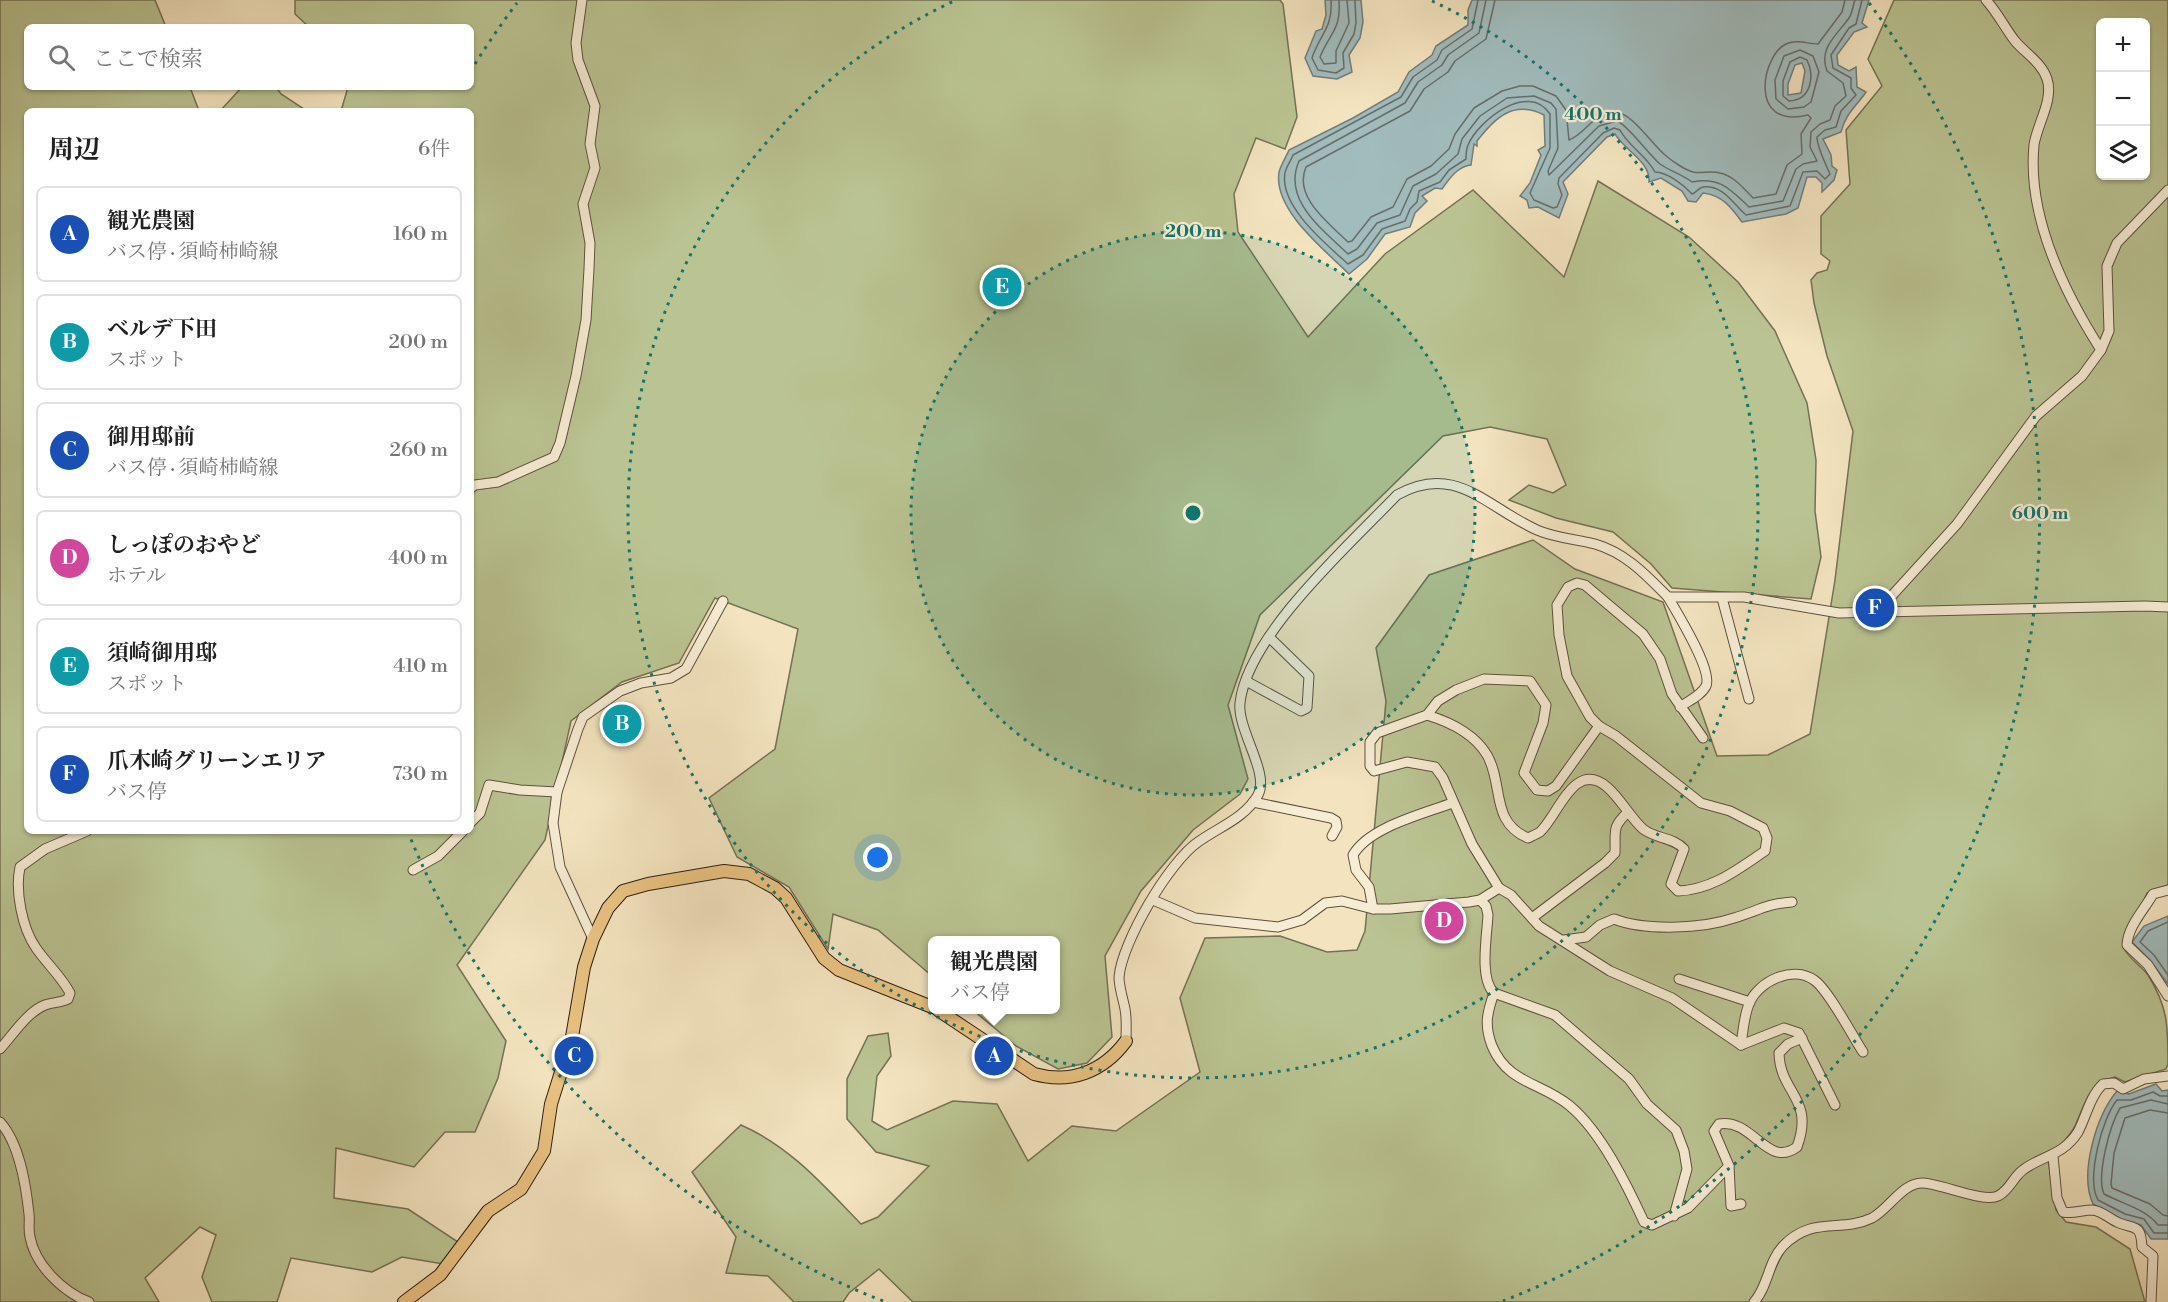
<!DOCTYPE html>
<html lang="ja">
<head>
<meta charset="utf-8">
<style>
  :root { --surface:#fff; --page:#f6f6f6; --text:#222; --muted:#767676; --line:#e0e0e0; --accent:#8f2418 }
  body { margin:0; font-family:"Libre Bodoni","Noto Serif JP",serif; background:var(--page); color:var(--text) }
  .controls { position:absolute; right:18px; top:18px; display:grid; overflow:hidden; border-radius:9px; box-shadow:0 2px 4px #0004 }
  .controls button { width:54px; height:54px; display:grid; place-items:center; padding:0; border:0; border-bottom:2px solid var(--line); background:var(--surface); color:var(--text); font:30px sans-serif }
  .you { position:absolute; left:878px; top:858px; width:21px; height:21px; margin:-15px; border:4px solid #fff; border-radius:50%; background:#1a73e8; box-shadow:0 0 0 9px #1a73e833 }
  .badge { display:grid; place-items:center; width:39px; height:39px; border-radius:50%; background:var(--accent); color:#fff; font-size:20px; font-weight:700 }
  .pin { position:absolute; translate:-50% -50%; border:3px solid #fff; box-shadow:0 2px 6px #0006 }
  .popup { position:absolute; left:928px; top:936px; width:132px; height:78px; box-sizing:border-box; display:grid; place-content:center; border-radius:9px; background:var(--surface); filter:drop-shadow(0 2px 4px #0005); font-size:20px; white-space:nowrap; color:var(--muted) }
  .popup b { font-size:22px; color:var(--text) }
  .popup::after { content:''; position:absolute; left:50%; top:100%; margin-left:-12px; border:12px solid transparent; border-top-color:var(--surface) }
  .list { margin:0; padding:0; list-style:none }
  h2 { display:flex; justify-content:space-between; align-items:center; height:78px; margin:0; padding:0 24px; font-size:26px }
  h2 small { font-size:20px; font-weight:400; color:var(--muted) }
  .list li { display:grid; grid-template-columns:39px 1fr auto; gap:18px; align-items:center; box-sizing:border-box; height:96px; margin:0 12px 12px; padding:0 12px; border:2px solid var(--line); border-radius:9px }
  .list b { display:block; font-size:22px; white-space:nowrap }
  .list p { margin:0; font-size:20px; white-space:nowrap; color:var(--muted) }
  .list em { font-size:20px; font-style:normal; color:var(--muted) }
  .icon { flex:none; width:33px; height:33px; fill:none; stroke:currentColor; stroke-width:2; stroke-linecap:round; stroke-linejoin:round }
  .map { position:relative; flex:none; width:2168px; height:1302px; overflow:hidden }
  .search { position:absolute; background:var(--surface); box-shadow:0 2px 4px #0004; left:24px; top:24px; width:450px; height:66px; display:flex; align-items:center; gap:15px; box-sizing:border-box; padding:0 21px; border-radius:9px; color:var(--muted); font-size:22px }
  .panel { position:absolute; background:var(--surface); box-shadow:0 2px 4px #0004; left:24px; top:108px; width:450px; height:726px; border-radius:9px }
  .map>svg:first-child { display:block }
  .green { fill:#bac492; stroke:#747154; stroke-width:1.5; fill-rule:evenodd }
  .water { fill:#a1bcbd; stroke:#737d7a; stroke-width:1.5; fill-rule:evenodd }
  .lines { fill:none; stroke-linecap:round; stroke-linejoin:round }
  .shore { stroke:#686d6a; stroke-width:1.5 }
  .minor-casing { stroke:#5f5040; stroke-width:11 }
  .major-casing { stroke:#2e1e16; stroke-width:14 }
  .minor { stroke:#f7edd5; stroke-width:9 }
  .major { stroke:#eac280; stroke-width:12 }
  .ring { fill:none; stroke:#0f766e; stroke-width:3; stroke-dasharray:3 6 }
  .centre { fill:#0f766e; stroke:#f7edd5; stroke-width:3 }
  .ring-label { font-size:18px; text-anchor:middle; font-weight:bold; fill:#0f766e; stroke:#f7edd5; stroke-width:4.5; stroke-linejoin:round; paint-order:stroke }
</style>
</head>
<body>
<div class="map">
<svg width="2168" height="1302" viewBox="0 0 2168 1302">
  <rect width="100%" height="100%" fill="#f3e4bf"/>
  <filter id="stains"><feTurbulence type="fractalNoise" baseFrequency=".00333" numOctaves="4"/><feColorMatrix values="0 0 0 0 .2 0 0 0 0 .09 0 0 0 0 .02 0 0 0 .5 -.17"/></filter>
  <radialGradient id="worn" r=".72"><stop offset=".6" stop-color="#630" stop-opacity="0"/><stop offset="1" stop-color="#630" stop-opacity=".3"/></radialGradient>
  <g class="green">
    <polygon points="0,0 155,0 166,27 27,27 27,87 190,87 199,111 27,111 27,831 471,831 471,111 341,111 348,87 471,87 471,27 309,27 295,14 295,0 1280,0 1283,4 1297,117 1285,149 1256,138 1234,194 1238,232 1308,337 1385,254 1473,190 1564,277 1598,181 1689,237 1738,282 1775,331 1807,403 1816,460 1815,511 1821,557 1811,599 1672,588 1651,564 1613,532 1556,518 1509,500 1529,485 1553,493 1566,485 1547,439 1490,427 1443,436 1260,615 1228,705 1248,779 1240,794 1193,830 1141,891 1105,956 1112,1037 1087,1063 1058,1069 1016,1046 973,1010 1056,1010 1056,940 932,940 932,976 878,930 833,914 828,949 789,887 737,857 709,798 775,749 798,629 715,598 679,663 622,682 571,721 545,840 457,965 506,1041 498,1078 475,1132 445,1132 414,1167 336,1148 334,1198 408,1209 458,1242 443,1264 402,1257 372,1272 291,1258 277,1302 212,1302 202,1277 216,1235 200,1227 145,1278 159,1302 0,1302"/>
    <path d="M 1894,0 L 2168,0 L 2168,885 L 2147,893 L 2123,947 C 2129,959 2140,965 2148,975 C 2168,1007 2168,1026 2168,1064 L 2166,1069 L 2125,1082 L 2115,1077 C 2087,1086 2086,1102 2075,1126 C 2069,1138 2056,1149 2048,1159 L 2056,1210 L 2066,1222 L 2096,1227 L 2130,1249 L 2145,1302 L 913,1302 L 879,1269 L 849,1293 L 843,1302 L 794,1302 L 768,1276 L 726,1273 L 736,1237 L 692,1172 L 741,1125 C 791,1147 824,1186 861,1224 L 878,1217 L 929,1166 L 876,1152 L 847,1119 L 847,1079 L 868,1036 L 888,1033 L 891,1056 L 877,1076 L 872,1121 L 887,1130 L 953,1101 L 997,1104 L 1028,1161 L 1072,1126 L 1116,1131 L 1200,1072 L 1180,998 L 1205,938 L 1280,936 L 1327,952 L 1357,950 L 1365,931 L 1386,701 L 1376,648 L 1429,575 L 1533,540 L 1575,569 L 1663,602 L 1717,756 L 1768,755 L 1810,734 L 1835,580 L 1853,431 L 1827,356 L 1814,303 L 1811,280 L 1817,273 L 1827,270 L 1830,261 L 1821,254 L 1821,216 L 1850,184 L 1846,130 L 1882,86 L 1868,59 ZM 2100,22 L 2146,22 L 2146,176 L 2100,176 Z"/>
    <polygon points="242,87 276,87 281,94 307,111 220,111"/>
  </g>
  <g class="water">
    <polygon points="1325,0 1361,0 1363,22 1360,38 1349,55 1352,72 1337,79 1313,76 1305,58 1316,31 1322,29 1326,15"/>
    <path d="M 1472,0 L 1869,0 L 1862,23 L 1867,27 L 1854,32 L 1837,55 L 1838,65 L 1849,71 L 1856,67 L 1857,87 L 1866,92 C 1855,108 1846,113 1841,132 L 1823,139 L 1831,155 L 1832,166 L 1837,170 L 1834,180 L 1822,192 L 1822,183 L 1816,177 L 1807,177 L 1798,208 L 1786,214 L 1742,222 C 1731,207 1722,195 1703,193 L 1696,202 L 1688,201 L 1682,191 L 1661,178 L 1649,182 C 1651,162 1624,150 1615,134 L 1607,137 L 1563,182 L 1568,194 L 1559,218 L 1538,207 L 1529,208 L 1527,200 L 1520,196 L 1530,183 L 1541,155 L 1538,150 L 1545,146 L 1544,115 C 1513,99 1494,119 1477,141 L 1477,146 L 1474,144 L 1471,165 C 1458,166 1449,179 1442,189 L 1435,188 L 1422,196 L 1427,201 L 1415,213 L 1410,227 L 1385,234 L 1367,259 L 1349,274 C 1325,250 1273,210 1279,172 C 1281,165 1286,157 1289,150 L 1353,118 L 1398,92 L 1409,72 L 1432,55 L 1436,46 L 1468,25 L 1468,10 ZM 1802,63 L 1805,71 L 1801,93 L 1788,95 L 1788,84 L 1795,65 Z"/>
    <polygon points="2168,916 2168,984 2149,959 2132,942 2144,926"/>
    <path d="M 2156,1084 L 2162,1091 L 2168,1090 L 2168,1239 L 2151,1239 L 2141,1225 L 2123,1220 L 2093,1204 C 2079,1174 2096,1116 2117,1091 L 2129,1094 Z"/>
  </g>
  <g class="lines">
    <g class="shore">
      <path d="M 1331,0 C 1333,28 1320,34 1312,58 L 1318,70 L 1336,73 L 1344,68 L 1343,53 L 1354,34 L 1356,23 L 1355,0"/>
      <path d="M 1339,0 C 1341,31 1330,32 1320,57 L 1324,64 L 1336,63 L 1336,51 L 1349,23 L 1347,0"/>
      <path d="M 1478,0 L 1472,29 L 1442,50 L 1437,60 L 1413,77 L 1401,97 L 1293,155 C 1291,161 1286,167 1285,173 C 1279,206 1326,244 1348,264 L 1363,255 L 1382,229 L 1405,221 L 1410,209 L 1417,202 L 1419,191 L 1440,182 L 1449,170 L 1466,159 C 1466,154 1466,150 1468,145 C 1478,121 1528,81 1550,114 L 1550,148 L 1530,193 L 1534,200 L 1553,208 L 1557,207 L 1562,195 L 1558,184 L 1559,178 L 1603,133 L 1614,128 L 1620,130 C 1629,147 1646,155 1655,172 C 1667,172 1684,185 1692,194 C 1696,193 1698,188 1703,187 C 1724,185 1733,204 1746,215 L 1790,206 L 1803,172 L 1817,171 L 1825,179 L 1830,174 C 1826,165 1817,147 1817,137 L 1825,130 L 1836,127 L 1841,111 L 1856,95 L 1851,88 L 1851,78 L 1833,68 L 1831,55 L 1849,28 L 1856,24 L 1862,0"/>
      <path d="M 1486,0 L 1479,33 L 1448,55 L 1442,65 L 1418,82 L 1405,103 L 1299,161 C 1282,200 1322,229 1348,254 L 1357,249 L 1377,223 L 1400,215 L 1413,186 L 1436,174 L 1458,154 L 1462,139 L 1480,116 L 1507,98 L 1534,96 L 1551,103 L 1556,109 L 1558,148 L 1548,171 L 1549,175 L 1599,126 L 1617,121 C 1627,124 1649,155 1660,164 C 1668,170 1683,175 1692,182 C 1720,176 1731,190 1749,207 L 1783,201 L 1796,169 L 1803,164 L 1817,161 L 1810,147 L 1811,132 L 1820,124 L 1830,120 L 1835,106 L 1846,96 L 1843,83 L 1827,71 C 1818,48 1837,35 1849,18 C 1852,14 1853,5 1855,0"/>
      <path d="M 1495,0 L 1486,39 L 1455,61 L 1448,72 L 1424,89 L 1410,111 L 1306,167 C 1293,197 1329,223 1348,242 L 1352,241 L 1371,217 L 1393,207 L 1407,179 L 1431,166 L 1449,149 L 1455,134 L 1474,108 L 1502,91 L 1520,86 L 1533,86 L 1556,96 L 1566,110 L 1569,140 C 1586,134 1593,112 1615,112 C 1630,111 1652,144 1665,155 C 1672,161 1685,170 1693,172 C 1701,174 1711,170 1720,173 C 1734,176 1743,188 1753,198 L 1776,194 L 1787,165 L 1802,154 L 1801,134 L 1811,118 L 1808,115 C 1747,130 1762,55 1786,44 C 1798,39 1807,44 1818,44 L 1842,12 L 1845,0"/>
      <polygon points="1800,50 1813,56 1819,72 1811,102 1804,107 1788,109 1776,99 1775,80 1784,56"/>
      <path d="M 1800,57 L 1807,60 C 1815,77 1811,100 1789,101 L 1783,96 L 1783,81 L 1790,62 Z"/>
      <polyline points="2168,922 2148,931 2140,942 2154,955 2168,975"/>
      <path d="M 2168,1096 L 2160,1096 L 2153,1092 L 2131,1100 L 2117,1100 C 2102,1118 2086,1179 2098,1200 L 2125,1214 L 2144,1219 L 2154,1233 L 2168,1233"/>
      <path d="M 2168,1104 L 2151,1100 L 2120,1108 C 2110,1125 2096,1176 2104,1194 C 2123,1204 2146,1209 2158,1225 L 2168,1225"/>
      <polyline points="2168,1113 2150,1110 2125,1118 2114,1153 2111,1184 2112,1188 2150,1204 2163,1215 2168,1216"/>
    </g>
    <defs>
      <g id="minor">
        <path d="M 1986,0 C 1997,12 2005,28 2015,41 C 2025,53 2042,63 2047,79 C 2054,100 2037,124 2034,145 C 2027,216 2064,292 2101,350"/>
        <polyline points="471,488 475,485 498,482 554,457 560,443 576,376 586,320 589,269 590,243 583,204 595,168 590,144 595,106 578,60 576,43 582,0"/>
        <path d="M 1668,597 C 1677,613 1713,670 1706,686 C 1701,696 1688,701 1680,707"/>
        <polyline points="1722,598 1749,699"/>
        <polyline points="1877,612 1957,524 2036,416 2082,376 2101,350 2109,331 2107,266 2117,243 2168,190"/>
        <polyline points="1246,681 1301,711 1307,708 1309,676 1269,637"/>
        <path d="M 1427,715 C 1450,722 1474,733 1487,755 C 1504,785 1490,822 1528,838 C 1532,836 1537,834 1540,832 C 1558,816 1574,759 1607,787 C 1621,799 1629,816 1643,829 C 1656,839 1673,837 1684,849 L 1671,884 L 1678,891 C 1712,890 1738,869 1765,851 L 1767,838 L 1763,828 L 1730,811 L 1701,803 L 1616,736 L 1599,726 L 1590,717 L 1567,676 L 1559,635 L 1557,605 L 1568,587 L 1577,583 L 1585,585 L 1643,634 L 1660,659 L 1672,694 L 1703,738"/>
        <polyline points="1599,726 1556,786 1548,791 1537,790 1524,773 1543,723 1546,705 1530,681 1484,679 1456,690 1438,701 1427,715 1377,733 1370,742 1370,766 1374,771 1407,762 1435,767 1443,778 1472,844 1499,888 1511,895 1539,926 1610,971 1672,998 1741,1045"/>
        <polyline points="1253,802 1331,818 1336,821 1337,827 1332,836"/>
        <polyline points="471,822 480,813 489,785 520,790 557,792"/>
        <polyline points="413,870 438,856 463,831"/>
        <path d="M 2168,890 L 2153,894 C 2144,910 2128,926 2127,945 L 2148,965 L 2168,996"/>
        <polyline points="1153,900 1195,918 1278,927 1302,920 1325,903 1342,901 1373,909 1390,909 1469,902 1480,900 1499,888"/>
        <path d="M 1480,900 L 1486,906 L 1488,915 C 1487,935 1479,979 1494,993 L 1555,1015 L 1629,1079 L 1647,1104 L 1676,1130 L 1684,1151 L 1687,1169 L 1674,1216"/>
        <path d="M 1373,909 L 1369,887 L 1356,870 L 1353,855 C 1369,827 1423,814 1452,803"/>
        <path d="M 1532,918 L 1605,863 L 1615,853 C 1616,831 1611,828 1628,812"/>
        <polyline points="593,939 560,867 553,823 557,792 578,729 583,717 620,691 641,683 671,678 686,669 723,601"/>
        <path d="M 1564,940 L 1586,937 L 1600,925 L 1614,919 C 1645,931 1702,929 1734,918 C 1758,911 1765,904 1792,902"/>
        <polyline points="1679,979 1750,1002"/>
        <path d="M 1494,993 C 1487,1013 1484,1025 1492,1046 C 1508,1084 1541,1082 1570,1106 C 1601,1132 1627,1185 1644,1222 L 1652,1225 L 1688,1208 L 1729,1166 L 1714,1131 L 1719,1124 C 1753,1118 1767,1169 1797,1147 C 1815,1098 1780,1094 1779,1053 L 1788,1044 L 1802,1038"/>
        <path d="M 1126,1041 C 1126,1030 1127,1019 1125,1009 C 1123,999 1119,987 1119,977 C 1122,942 1169,862 1198,842 C 1219,827 1245,818 1258,795 C 1270,773 1237,730 1240,703 C 1247,636 1350,544 1397,495 C 1455,462 1486,507 1537,530 C 1555,538 1576,539 1595,544 C 1626,553 1646,575 1668,597 L 1744,597 L 1839,613 L 2145,606 L 2168,607"/>
        <path d="M 1741,1045 C 1743,1031 1744,1016 1749,1004 C 1758,981 1793,965 1814,980 C 1828,989 1853,1037 1863,1052"/>
        <polyline points="1741,1045 1784,1028 1799,1033 1835,1105"/>
        <path d="M 0,1049 C 13,1035 27,1012 45,1005 C 53,1002 60,1003 68,999 L 70,993 C 61,976 47,964 36,948 C 22,928 15,891 20,867 L 45,849 L 87,831"/>
        <path d="M 0,1122 C 20,1144 26,1186 29,1214 C 30,1221 28,1229 30,1237 C 35,1265 63,1292 89,1302"/>
        <path d="M 2053,1156 L 2057,1198 L 2063,1212 C 2074,1214 2082,1210 2092,1210 C 2103,1211 2109,1219 2119,1223 C 2135,1229 2141,1224 2142,1247 L 2153,1256 L 2151,1302"/>
        <polyline points="1729,1166 1731,1206 1741,1204"/>
        <path d="M 1754,1302 C 1768,1287 1768,1262 1783,1246 C 1813,1215 1841,1233 1872,1218 C 1889,1209 1903,1182 1923,1183 C 1942,1184 1984,1203 1998,1196 C 2010,1190 2013,1177 2023,1170 C 2041,1156 2063,1156 2078,1132 C 2086,1117 2090,1096 2103,1084 L 2114,1083 L 2123,1089 L 2144,1079 L 2168,1076"/>
      </g>
      <g id="major">
        <path d="M 938,1010 L 1034,1074 C 1071,1084 1103,1072 1126,1041"/>
        <polyline points="404,1302 440,1275 488,1211 521,1189 544,1151 551,1104 572,1037 584,967 593,939 608,908 623,891 648,884 724,871 749,874 775,888 786,898 824,958 839,970 932,1007"/>
      </g>
    </defs>
    <use href="#minor" class="minor-casing"/>
    <use href="#major" class="major-casing"/>
    <use href="#minor" class="minor"/>
    <use href="#major" class="major"/>
  </g>
  <circle cx="1193" cy="513" r="282" fill="#0f766e" fill-opacity=".12"/>
  <g class="ring">
    <circle cx="1193" cy="513" r="282"/>
    <path d="M1432 1A565 565 0 1 1 954 1"/>
    <path d="M883 1301A847 847 0 0 1 410 837M475 64A847 847 0 0 1 517 3M1869 3A847 847 0 0 1 1503 1301"/>
  </g>
  <circle cx="1193" cy="513" r="9" class="centre"/>
  <g class="ring-label">
    <text x="1593" y="120">400 m</text>
    <text x="1193" y="237">200 m</text>
    <text x="2040" y="519">600 m</text>
  </g>
  <rect width="100%" height="100%" filter="url(#stains)"/>
  <rect width="100%" height="100%" fill="url(#worn)"/>
</svg>
<div class="controls">
<button>+</button>
<button>−</button>
<button><svg class="icon" aria-label="layers" viewBox="0 0 24 24"><path d="M12 4l9 5-9 5-9-5zM3 14l9 5 9-5"/></svg></button>
</div>
<div class="you"></div>
<div class="pin badge" style="left:994px;top:1056px;background:#1a4fb4">A</div>
<div class="popup"><b>観光農園</b>バス停</div>
<div class="pin badge" style="left:622px;top:724px;background:#0f9aa8">B</div>
<div class="pin badge" style="left:574px;top:1056px;background:#1a4fb4">C</div>
<div class="pin badge" style="left:1444px;top:921px;background:#d1479c">D</div>
<div class="pin badge" style="left:1002px;top:287px;background:#0f9aa8">E</div>
<div class="pin badge" style="left:1875px;top:608px;background:#1a4fb4">F</div>
<div class="search"><svg class="icon" aria-label="search" viewBox="0 0 24 24"><circle cx="10" cy="10" r="6"/><path d="M15 15l6 6"/></svg>ここで検索</div>
<section class="panel">
<h2>周辺<small>6件</small></h2>
<ul class="list">
<li><span class="badge" style="background:#1a4fb4">A</span><div><b>観光農園</b><p>バス停 · 須崎柿崎線</p></div><em>160 m</em></li>
<li><span class="badge" style="background:#0f9aa8">B</span><div><b>ベルデ下田</b><p>スポット</p></div><em>200 m</em></li>
<li><span class="badge" style="background:#1a4fb4">C</span><div><b>御用邸前</b><p>バス停 · 須崎柿崎線</p></div><em>260 m</em></li>
<li><span class="badge" style="background:#d1479c">D</span><div><b>しっぽのおやど</b><p>ホテル</p></div><em>400 m</em></li>
<li><span class="badge" style="background:#0f9aa8">E</span><div><b>須崎御用邸</b><p>スポット</p></div><em>410 m</em></li>
<li><span class="badge" style="background:#1a4fb4">F</span><div><b>爪木崎グリーンエリア</b><p>バス停</p></div><em>730 m</em></li>
</ul>
</section>
</div>
</body>
</html>
